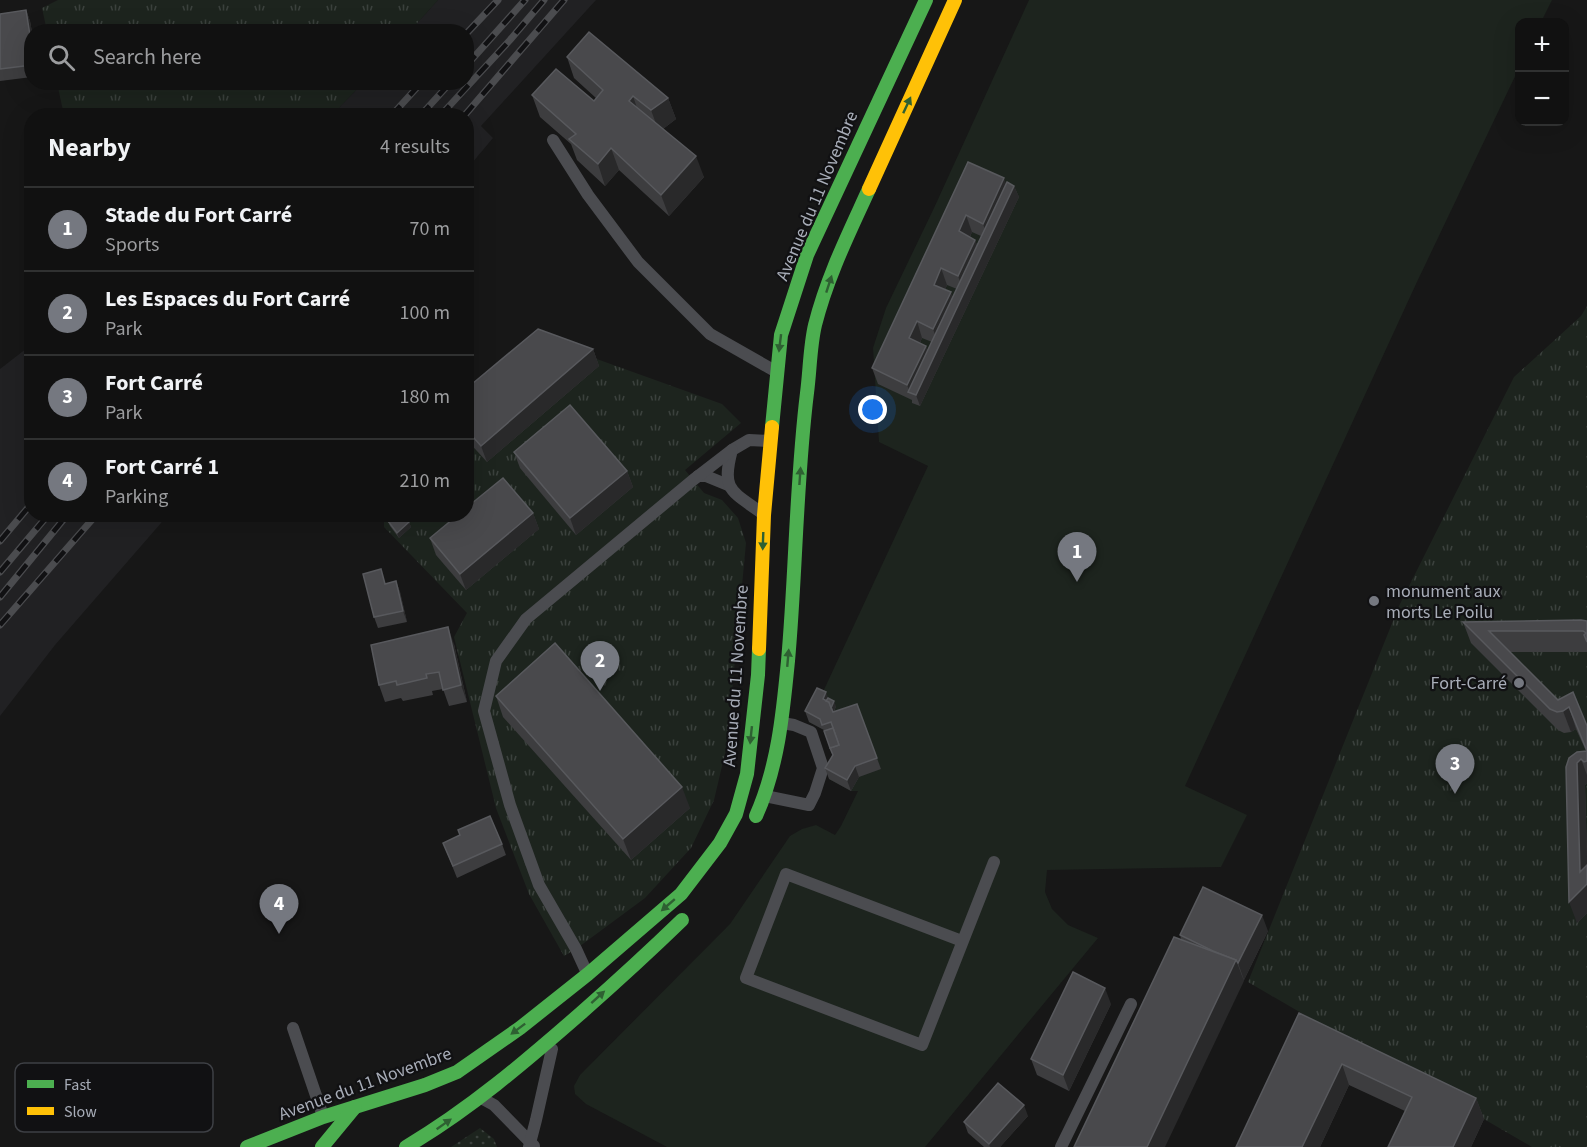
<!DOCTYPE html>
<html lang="en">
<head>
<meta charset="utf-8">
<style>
  :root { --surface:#111; --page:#1a1a1a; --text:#f1f3f6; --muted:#9c9d9f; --line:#303131; --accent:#757880 }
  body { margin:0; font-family:"Source Sans 3",sans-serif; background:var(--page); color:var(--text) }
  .controls { position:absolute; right:18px; top:18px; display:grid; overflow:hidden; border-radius:12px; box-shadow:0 6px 24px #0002 }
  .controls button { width:54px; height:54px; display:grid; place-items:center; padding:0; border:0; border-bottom:2px solid var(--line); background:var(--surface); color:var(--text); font:30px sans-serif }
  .you { position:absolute; left:873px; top:410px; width:21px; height:21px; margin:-15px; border:4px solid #fff; border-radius:50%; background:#1a73e8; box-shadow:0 0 0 9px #1a73e833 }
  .badge { display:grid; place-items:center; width:39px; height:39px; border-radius:50%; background:var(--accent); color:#fff; font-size:20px; font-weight:700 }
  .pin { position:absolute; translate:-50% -50px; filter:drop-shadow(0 2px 3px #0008) }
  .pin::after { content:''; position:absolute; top:32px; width:21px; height:18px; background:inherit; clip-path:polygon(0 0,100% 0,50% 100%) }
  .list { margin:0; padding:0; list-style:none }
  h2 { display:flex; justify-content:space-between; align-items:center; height:78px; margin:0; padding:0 24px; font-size:26px }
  h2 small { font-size:20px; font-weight:400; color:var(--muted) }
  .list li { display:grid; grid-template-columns:39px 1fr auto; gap:18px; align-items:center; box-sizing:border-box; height:84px; padding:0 24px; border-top:2px solid var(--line) }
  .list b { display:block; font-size:22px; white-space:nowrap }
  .list p { margin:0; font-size:20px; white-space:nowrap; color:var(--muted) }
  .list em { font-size:20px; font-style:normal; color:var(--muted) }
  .icon { flex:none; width:33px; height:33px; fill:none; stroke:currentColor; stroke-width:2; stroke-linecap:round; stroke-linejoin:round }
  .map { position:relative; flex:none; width:1587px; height:1147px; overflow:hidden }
  .search { position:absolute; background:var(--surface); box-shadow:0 6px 24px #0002; left:24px; top:24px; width:450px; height:66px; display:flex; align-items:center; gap:15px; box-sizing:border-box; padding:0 21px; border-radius:24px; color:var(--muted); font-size:22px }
  .panel { position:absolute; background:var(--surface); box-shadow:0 6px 24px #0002; left:24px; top:108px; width:450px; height:414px; border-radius:24px }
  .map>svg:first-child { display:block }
  .built { fill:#212123 }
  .grass { fill:url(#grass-dots) }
  .park { fill:url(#park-tufts) }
  .pitch { fill:#1d241e }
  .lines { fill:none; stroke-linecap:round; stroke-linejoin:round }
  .lane { stroke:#4b4c50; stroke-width:12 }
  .fast { stroke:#4caf50; stroke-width:14 }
  .slow { stroke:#ffc107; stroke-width:14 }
  .rail-casing { stroke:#4b4c4f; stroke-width:7 }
  .rail { stroke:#111113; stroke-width:4.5; stroke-dasharray:14; stroke-linecap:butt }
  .wall { fill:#3d3d3f; fill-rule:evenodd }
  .shaded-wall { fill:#29292a }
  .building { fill:#49494c; stroke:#58595d; stroke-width:1.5 }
  .oneway { fill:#2e6032 }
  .poi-dot { fill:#757880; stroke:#111113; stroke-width:2 }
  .labels { text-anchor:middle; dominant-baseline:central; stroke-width:4.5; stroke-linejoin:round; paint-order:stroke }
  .street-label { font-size:18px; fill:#a8adb8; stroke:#111113 }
  .poi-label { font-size:18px; fill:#a8adb8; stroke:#111113; text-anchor:start }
  .key { fill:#111113; stroke:#3e4045; stroke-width:1.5 }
  .key-label { font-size:16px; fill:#a8adb8 }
</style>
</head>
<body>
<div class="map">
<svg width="1587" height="1147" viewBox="0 0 1587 1147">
  <defs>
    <pattern id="grass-dots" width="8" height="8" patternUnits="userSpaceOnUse" patternTransform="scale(1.5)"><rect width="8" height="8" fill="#1d241e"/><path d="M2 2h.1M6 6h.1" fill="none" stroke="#3b413d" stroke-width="1.8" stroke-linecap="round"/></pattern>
    <pattern id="park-tufts" width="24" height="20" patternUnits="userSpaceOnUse" patternTransform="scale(1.5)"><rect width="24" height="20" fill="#1d241e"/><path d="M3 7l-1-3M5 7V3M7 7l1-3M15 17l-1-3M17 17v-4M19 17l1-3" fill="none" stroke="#3b413d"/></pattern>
  </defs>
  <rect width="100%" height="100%" fill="#171717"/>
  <g class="built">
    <polygon points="438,0 596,0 481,126 493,138 467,169 466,116 331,116 363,83 466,82 466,32 410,31"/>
    <polygon points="31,345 32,514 168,515 55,645 0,716 0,369"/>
  </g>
  <polygon class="grass" points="480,1128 494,1139 497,1147 451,1147"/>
  <g class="park">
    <polygon points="58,0 438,0 410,31 47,31 42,8"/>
    <polygon points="57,83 57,82 363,83 331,116 64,115"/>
    <polygon points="1587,306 1587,1147 1532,1147 1248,982 1399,606 1514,377 1581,316"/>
    <polygon points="541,339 722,404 741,423 685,470 704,493 722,500 738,518 746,543 727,745 714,800 691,848 645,898 576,949 564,956 529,894 496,808 454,637 467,613 384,527 384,515 466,514 467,405"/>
  </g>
  <polygon class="pitch" points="1029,0 1552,0 1541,22 1520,22 1519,68 1416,284 1185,786 1247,815 1221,867 1047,870 1045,892 1052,909 1068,925 1098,938 925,1147 667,1147 586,1104 575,1094 574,1086 580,1075 730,924 790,836 802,829 816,825 835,835 841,826 858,791 851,791 829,779 837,766 824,730 809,722 928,466 879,442 873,348 886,308 934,208"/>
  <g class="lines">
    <g class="lane">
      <polyline points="553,140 588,195 638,262 710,334 775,371"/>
      <polyline points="698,476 706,476 728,485"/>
      <path d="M 762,513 C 731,491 721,490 732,450 L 749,440 L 770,441"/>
      <polyline points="765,796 809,805 815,793 823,768 811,732 794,725 782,723"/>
      <polyline points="962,941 786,874 746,978 922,1045 994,862"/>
      <polyline points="587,973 576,949 539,885 510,805 484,711 496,661 526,619 693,480 732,450"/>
      <polyline points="293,1028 323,1116"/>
      <polyline points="483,1099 494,1105 534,1146"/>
      <polyline points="529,1147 536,1120 552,1049"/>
      <polyline points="1061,1147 1131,1004"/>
    </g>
    <g class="fast">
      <polyline points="772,427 781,335 807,255 926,0"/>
      <path d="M 756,816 C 778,767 783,713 788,661 C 796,571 796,482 807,393 C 810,370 810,346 815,325 C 827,277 849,233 869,189"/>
      <polyline points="247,1147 323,1117 425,1085 457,1072 520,1028 588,974 681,894 720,843 736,814 747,774 758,675 759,649"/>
      <polyline points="322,1147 355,1107"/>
      <path d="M 406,1147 C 470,1109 525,1062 581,1013 C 615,983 649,952 682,920"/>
    </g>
    <g class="slow">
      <polyline points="869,189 955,0"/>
      <polyline points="759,649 764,515 772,427"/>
    </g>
    <defs>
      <g id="rail">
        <polyline points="466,34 498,0"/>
        <polyline points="466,66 525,0"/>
        <polyline points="391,116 422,82"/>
        <polyline points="420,116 451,82"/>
        <polyline points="440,116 510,40 544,0"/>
        <polyline points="464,116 564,0"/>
        <polyline points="0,541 32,503"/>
        <polyline points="0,572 49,514"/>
        <polyline points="0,597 68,514"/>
        <polyline points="0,625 97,514"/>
      </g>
    </defs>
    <use href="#rail" class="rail-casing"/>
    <use href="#rail" class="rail"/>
  </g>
  <g class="wall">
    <polygon points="26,10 30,21 32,32 32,77 0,81 0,14"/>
    <polygon points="567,57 668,98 676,119 663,129 704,177 669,216 619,170 605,186 577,160 571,144 540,117 532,95 594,101 596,98 574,78"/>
    <path d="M 968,162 L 1006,183 L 1014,186 L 1019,197 L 920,406 L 912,403 L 912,400 L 878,384 L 872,368 ZM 972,232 L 981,236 L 977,245 L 975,240 L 970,237 ZM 947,285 L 957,289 L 952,298 L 945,290 ZM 922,338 L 932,342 L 927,351 L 926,346 L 920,343 Z"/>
    <polygon points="593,349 599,366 487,462 466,439 466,389"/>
    <polygon points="514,452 627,471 633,487 576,535 520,468"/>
    <polygon points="533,513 539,529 466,590 436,555 430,538"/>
    <polygon points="388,521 409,522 411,527 399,538 390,526"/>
    <polygon points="396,581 400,592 407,622 378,628 374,617 386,584"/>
    <polygon points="1587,621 1587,652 1510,652 1558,700 1587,726 1587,783 1585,785 1587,857 1587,913 1577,923 1566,767 1586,751 1576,729 1571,732 1564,733 1558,730 1471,643 1463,622"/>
    <polygon points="454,644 467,702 449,706 443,689 432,691 433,695 403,701 401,698 385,702 379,685"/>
    <polygon points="496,696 690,808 631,860 503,717"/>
    <polygon points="857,704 881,769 859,777 851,791 829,779 825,768 833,755 824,730 809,722 805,711 836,706 834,712"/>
    <polygon points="460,835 502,844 506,855 457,878 443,843"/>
    <polygon points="1268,931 1244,980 1243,979 1244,981 1181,939 1180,935"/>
    <polygon points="1111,1004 1069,1091 1037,1075 1031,1059"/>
    <polygon points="1299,1013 1476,1098 1484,1119 1471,1147 1388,1147 1405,1111 1349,1085 1320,1147 1236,1147"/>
    <polygon points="1028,1116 1000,1147 984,1147 968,1133 964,1122"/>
  </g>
  <g class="shaded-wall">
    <polygon points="26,10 30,21 32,32 32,48"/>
    <polygon points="633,96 640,117 629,101"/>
    <polygon points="668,98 676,119 659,132 651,110"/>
    <polygon points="611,148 619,170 605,186 598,164"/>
    <polygon points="696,156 704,177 669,216 661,195"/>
    <polygon points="1004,178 1010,194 1014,186 1019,197 920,406 916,395 964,292 958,276 975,240 981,256 989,240 983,224"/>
    <polygon points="966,215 972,232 964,248 959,231"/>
    <polygon points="941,268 947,285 940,301 934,285"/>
    <polygon points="951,292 957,309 939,346 933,329"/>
    <polygon points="917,321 922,338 915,354 909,338"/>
    <polygon points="926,346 932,362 910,392 907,385"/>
    <polygon points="593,349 599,366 487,462 481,446"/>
    <polygon points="627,471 633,487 576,535 570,518"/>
    <polygon points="533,513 539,529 466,590 460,574"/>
    <polygon points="409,522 411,527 399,538 397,533"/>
    <polygon points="396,581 400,592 407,622 403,611"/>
    <polygon points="448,627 454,644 467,702 461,685"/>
    <polygon points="826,692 830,703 823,699"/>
    <polygon points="834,701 836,706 833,713 831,708"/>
    <polygon points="1569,707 1576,729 1571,732 1563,711"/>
    <polygon points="1581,759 1587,775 1587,783 1585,785 1587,857 1587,913 1577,923 1569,902 1580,872 1577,763"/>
    <polygon points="855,766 859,777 851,791 847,780"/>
    <polygon points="682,787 690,808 631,860 623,839"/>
    <polygon points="1262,915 1268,931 1244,980 1238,963"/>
    <polygon points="1236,960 1244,981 1165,1147 1147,1147"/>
    <polygon points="1105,988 1111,1004 1069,1091 1063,1075"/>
    <polygon points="1342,1064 1349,1085 1320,1147 1302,1147"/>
    <polygon points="1476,1098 1484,1119 1471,1147 1453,1147"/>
    <polygon points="1024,1105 1028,1116 1000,1147 990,1147 989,1144"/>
  </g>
  <g class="building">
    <polygon points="26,10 32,48 32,65 0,69 0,14"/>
    <polygon points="589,32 668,98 651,110 633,96 629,101 696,156 661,195 611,148 598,164 569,139 576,134 532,95 556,69 594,101 603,90 567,57"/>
    <polygon points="968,162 1004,178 983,224 966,215 959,231 975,240 958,276 941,268 934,285 951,292 933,329 917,321 909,338 926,346 907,385 872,368"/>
    <polygon points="1007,182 1014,186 916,395 908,392"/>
    <polygon points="538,329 593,349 481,446 466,429 466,389"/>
    <polygon points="570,405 627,471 570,518 514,452"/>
    <polygon points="503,478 533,513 460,574 430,538 459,514 466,514 466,508"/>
    <polygon points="395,514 402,514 409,522 397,533 388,521"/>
    <polygon points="381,569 385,584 396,581 403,611 374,617 363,574"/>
    <polygon points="1581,620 1587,621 1587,642 1584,635 1586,633 1583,631 1489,631 1558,700 1573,692 1587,726 1587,761 1584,762 1581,759 1577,763 1580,872 1587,865 1587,884 1569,902 1566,767 1569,758 1577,752 1587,751 1569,707 1563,711 1557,712 1550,709 1463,622"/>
    <polygon points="448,627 461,685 443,690 439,672 426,674 427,678 397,685 396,681 379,685 371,645"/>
    <polygon points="555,643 682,787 623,839 496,696"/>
    <polygon points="817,688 826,692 823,699 829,702 833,712 857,704 877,758 855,766 847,780 825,768 833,755 830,748 839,745 831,722 822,725 820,719 805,711"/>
    <polygon points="828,698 834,701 831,708 829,702 826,701"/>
    <polygon points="833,728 839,745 830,748 824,731"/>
    <polygon points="490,816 502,844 453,866 443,843 460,835 458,830"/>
    <polygon points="1203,887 1262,915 1238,963 1236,960 1213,951 1180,935"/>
    <polygon points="1174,937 1236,960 1147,1147 1074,1147"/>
    <polygon points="1073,972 1105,988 1063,1075 1031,1059"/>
    <polygon points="1299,1013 1476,1098 1453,1147 1388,1147 1412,1097 1342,1064 1302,1147 1236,1147"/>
    <polygon points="998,1083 1024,1105 989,1144 964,1122"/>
  </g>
  <defs><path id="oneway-solid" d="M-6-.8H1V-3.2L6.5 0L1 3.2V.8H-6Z" transform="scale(1.5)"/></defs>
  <g class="oneway">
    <use href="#oneway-solid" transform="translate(907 105) rotate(-65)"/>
    <use href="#oneway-solid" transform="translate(829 284) rotate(-72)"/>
    <use href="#oneway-solid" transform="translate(780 343) rotate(97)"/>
    <use href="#oneway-solid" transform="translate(800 476) rotate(-86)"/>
    <use href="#oneway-solid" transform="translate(763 541) rotate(92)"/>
    <use href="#oneway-solid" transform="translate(788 658) rotate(-85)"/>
    <use href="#oneway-solid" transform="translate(751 735) rotate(96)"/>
    <use href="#oneway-solid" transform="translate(668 905) rotate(139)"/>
    <use href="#oneway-solid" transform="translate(598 997) rotate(-42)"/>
    <use href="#oneway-solid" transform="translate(518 1029) rotate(143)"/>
    <use href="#oneway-solid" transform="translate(444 1124) rotate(-35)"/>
  </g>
  <g class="poi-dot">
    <circle cx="1374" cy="601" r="6"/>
    <circle cx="1519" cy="683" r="6"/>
  </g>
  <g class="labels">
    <g class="street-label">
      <text transform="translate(817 196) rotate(-67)">Avenue du 11 Novembre</text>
      <text transform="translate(736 676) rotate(-86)">Avenue du 11 Novembre</text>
      <text transform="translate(365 1084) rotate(-20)">Avenue du 11 Novembre</text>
    </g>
    <g class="poi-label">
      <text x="1386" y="591">monument aux<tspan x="1386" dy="21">morts Le Poilu</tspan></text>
      <text x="1507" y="683" text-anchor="end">Fort-Carré</text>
    </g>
  </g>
  <rect x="15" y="1063" width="198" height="69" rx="9" class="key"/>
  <rect x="27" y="1080" width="27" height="8" fill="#4caf50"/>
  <rect x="27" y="1107" width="27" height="8" fill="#ffc107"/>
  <g class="key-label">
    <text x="64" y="1090">Fast</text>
    <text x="64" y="1117">Slow</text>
  </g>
</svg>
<div class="controls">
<button>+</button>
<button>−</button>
</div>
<div class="you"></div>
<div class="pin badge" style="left:1077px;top:582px">1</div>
<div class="pin badge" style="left:600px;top:691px">2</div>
<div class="pin badge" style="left:1455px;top:794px">3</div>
<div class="pin badge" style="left:279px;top:934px">4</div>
<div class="search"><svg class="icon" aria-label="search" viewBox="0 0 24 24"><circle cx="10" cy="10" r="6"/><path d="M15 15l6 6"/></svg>Search here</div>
<section class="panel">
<h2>Nearby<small>4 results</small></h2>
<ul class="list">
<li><span class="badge">1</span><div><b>Stade du Fort Carré</b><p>Sports</p></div><em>70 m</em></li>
<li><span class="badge">2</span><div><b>Les Espaces du Fort Carré</b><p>Park</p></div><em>100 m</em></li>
<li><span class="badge">3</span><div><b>Fort Carré</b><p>Park</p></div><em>180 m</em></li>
<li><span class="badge">4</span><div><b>Fort Carré 1</b><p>Parking</p></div><em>210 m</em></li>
</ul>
</section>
</div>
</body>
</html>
